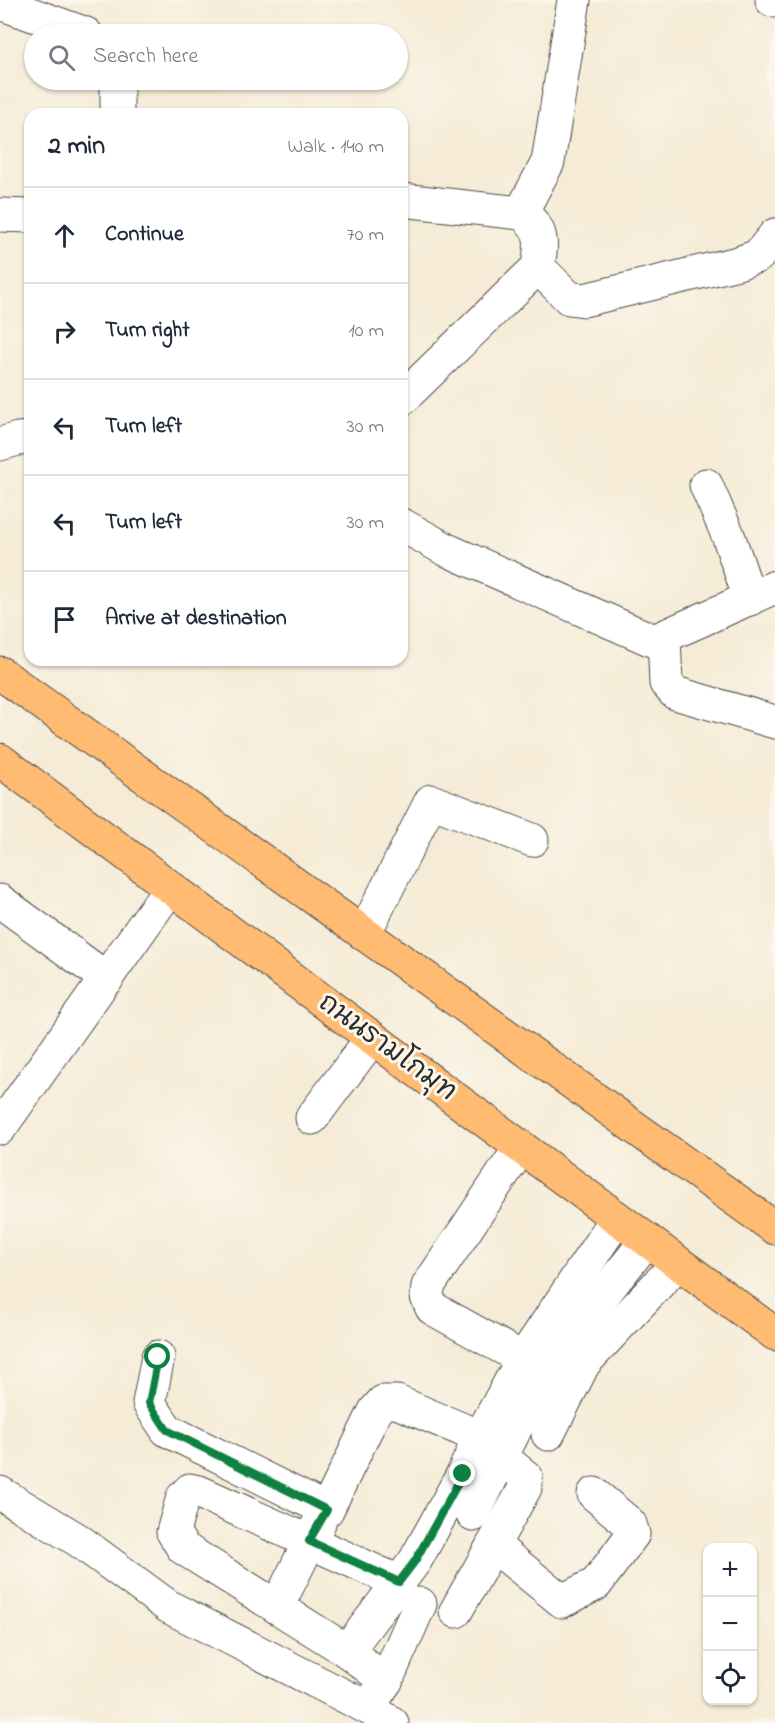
<!DOCTYPE html>
<html lang="en">
<head>
<meta charset="utf-8">
<style>
  :root { --surface:#fff; --page:#f6f6f7; --text:#1f2937; --muted:#747a83; --line:#e0e1e3 }
  body { margin:0; font-family:"Indie Flower","Playpen Sans Thai",sans-serif; background:var(--page); color:var(--text) }
  .controls { position:absolute; right:18px; bottom:18px; display:grid; overflow:hidden; border-radius:12px; box-shadow:0 2px 4px #0004 }
  .controls button { width:54px; height:54px; display:grid; place-items:center; padding:0; border:0; border-bottom:2px solid var(--line); background:var(--surface); color:var(--text); font:30px sans-serif }
  .stop { position:absolute; width:18px; height:18px; margin:-14px; border:4px solid #0b8043; border-radius:50%; background:#fff }
  .stop.end { background:#0b8043; border-color:#fff; box-shadow:0 2px 6px #0008 }
  .list { margin:0; padding:0; list-style:none }
  h2 { display:flex; justify-content:space-between; align-items:center; height:78px; margin:0; padding:0 24px; font-size:26px }
  h2 small { font-size:20px; font-weight:400; color:var(--muted) }
  .list li { display:grid; grid-template-columns:39px 1fr auto; gap:18px; align-items:center; box-sizing:border-box; height:96px; padding:0 24px; border-top:2px solid var(--line) }
  .list b { display:block; font-size:22px; white-space:nowrap }
  .list em { font-size:20px; font-style:normal; color:var(--muted) }
  .icon { flex:none; width:33px; height:33px; fill:none; stroke:currentColor; stroke-width:2; stroke-linecap:round; stroke-linejoin:round }
  .map { position:relative; flex:none; width:775px; height:1723px; overflow:hidden }
  .search { position:absolute; background:var(--surface); box-shadow:0 2px 4px #0004; left:24px; top:24px; width:384px; height:66px; display:flex; align-items:center; gap:15px; box-sizing:border-box; padding:0 21px; border-radius:33px; color:var(--muted); font-size:22px }
  .panel { position:absolute; background:var(--surface); box-shadow:0 2px 4px #0004; left:24px; top:108px; width:384px; height:558px; border-radius:18px }
  .map>svg:first-child { display:block }
  .lines { fill:none; stroke-linecap:round; stroke-linejoin:round }
  .minor-casing { stroke:#494845; stroke-width:35 }
  .highway-casing { stroke:#494845; stroke-width:35 }
  .minor { stroke:#fff; stroke-width:33 }
  .highway { stroke:#ffbb71; stroke-width:33 }
  .route { stroke:#0b8043; stroke-width:8 }
  .labels { text-anchor:middle; dominant-baseline:central; stroke-width:6; stroke-linejoin:round; paint-order:stroke }
  .street-label { font-size:27px; fill:#2b2b2b; stroke:#fbf7ec }
</style>
</head>
<body>
<div class="map">
<svg width="775" height="1723" viewBox="0 0 775 1723">
  <rect width="100%" height="100%" fill="#fbf7ec"/>
  <filter id="ink" filterUnits="userSpaceOnUse"><feTurbulence type="fractalNoise" baseFrequency=".0167" numOctaves="2"/><feDisplacementMap in="SourceGraphic" scale="12" xChannelSelector="R" yChannelSelector="G"/><feConvolveMatrix kernelMatrix="1 2 1 2 8 2 1 2 1" color-interpolation-filters="sRGB"/></filter>
  <filter id="wash" filterUnits="userSpaceOnUse"><feTurbulence type="fractalNoise" baseFrequency=".008" numOctaves="4" result="noise"/><feDisplacementMap in="SourceGraphic" scale="24" xChannelSelector="R" yChannelSelector="G"/><feGaussianBlur stdDeviation="1.35" result="paint"/><feColorMatrix in="noise" values="0 0 0 0 0 0 0 0 0 0 0 0 0 0 0 0 0 1.4 0 .05"/><feComposite in="paint" operator="in"/></filter>
  <g filter="url(#wash)">
    <rect width="100%" height="100%" fill="#f5ebd6"/>
  </g>
  <g filter="url(#ink)">
    <g class="lines">
      <defs>
        <g id="minor">
          <polyline points="772,0 775,1"/>
          <polyline points="0,3 86,34"/>
          <polyline points="117,114 117,80"/>
          <path d="M 402,200 L 521,213 C 544,229 542,242 538,267"/>
          <polyline points="521,213 548,162 574,0"/>
          <polyline points="0,215 30,216"/>
          <polyline points="402,399 538,267 569,298 584,300 738,263 758,256 775,235"/>
          <polyline points="0,444 18,439 30,438"/>
          <polyline points="706,485 728,535 750,599"/>
          <polyline points="402,525 447,550 654,641 775,587"/>
          <polyline points="664,637 666,683 675,693 775,722"/>
          <polyline points="0,901 107,979"/>
          <polyline points="364,934 431,801 532,840"/>
          <polyline points="312,1118 372,1038"/>
          <polyline points="0,1128 170,888"/>
          <polyline points="521,1147 428,1286 427,1297 432,1308 523,1359"/>
          <polyline points="158,1357 149,1403 167,1430 327,1510 375,1411 383,1402 397,1402 480,1437"/>
          <polyline points="548,1434 584,1363 678,1263"/>
          <polyline points="0,1493 78,1540 169,1607 368,1708 392,1723"/>
          <polyline points="473,1515 525,1409 575,1330 647,1240"/>
          <polyline points="493,1545 562,1601 596,1584 633,1534 630,1524 594,1494"/>
          <polyline points="277,1607 319,1523"/>
          <polyline points="456,1611 525,1488 526,1477 501,1457"/>
          <polyline points="347,1651 415,1561 463,1474 480,1437 523,1359 617,1218"/>
          <polyline points="386,1681 347,1651 183,1548 173,1532 183,1497 190,1490 199,1492 399,1582"/>
          <polyline points="375,1697 386,1681 420,1604"/>
        </g>
        <g id="highway">
          <polyline points="0,673 775,1228"/>
          <polyline points="0,760 340,1014 775,1334"/>
        </g>
      </defs>
      <use href="#minor" class="minor-casing"/>
      <use href="#highway" class="highway-casing"/>
      <use href="#minor" class="minor"/>
      <use href="#highway" class="highway"/>
    </g>
  </g>
  <g class="lines" filter="url(#ink)">
    <polyline class="route" points="158,1357 149,1403 167,1430 327,1510 309,1541 399,1582 415,1561 463,1474"/>
  </g>
  <g class="labels">
    <g class="street-label">
      <text transform="translate(387 1048) rotate(36)">ถนนรามโกมุท</text>
    </g>
  </g>
</svg>
<div class="controls">
<button>+</button>
<button>−</button>
<button><svg class="icon" aria-label="locate" viewBox="0 0 24 24"><circle cx="12" cy="12" r="6"/><path d="M12 2v4M12 18v4M2 12h4M18 12h4"/></svg></button>
</div>
<div class="stop" style="left:158px;top:1357px"></div>
<div class="stop end" style="left:463px;top:1474px"></div>
<div class="search"><svg class="icon" aria-label="search" viewBox="0 0 24 24"><circle cx="10" cy="10" r="6"/><path d="M15 15l6 6"/></svg>Search here</div>
<section class="panel">
<h2>2 min<small>Walk · 140 m</small></h2>
<ul class="list">
<li><svg class="icon" aria-label="ahead" viewBox="0 0 24 24"><path d="M12 20V5M6 11l6-6 6 6"/></svg><div><b>Continue</b></div><em>70 m</em></li>
<li><svg class="icon" aria-label="right" viewBox="0 0 24 24"><path d="M7 20v-9h11M14 6l5 5-5 5"/></svg><div><b>Turn right</b></div><em>10 m</em></li>
<li><svg class="icon" aria-label="left" viewBox="0 0 24 24"><path d="M17 20v-9H6M10 6l-5 5 5 5"/></svg><div><b>Turn left</b></div><em>30 m</em></li>
<li><svg class="icon" aria-label="left" viewBox="0 0 24 24"><path d="M17 20v-9H6M10 6l-5 5 5 5"/></svg><div><b>Turn left</b></div><em>30 m</em></li>
<li><svg class="icon" aria-label="arrive" viewBox="0 0 24 24"><path d="M6 21V4h12l-3 4 3 4H6"/></svg><div><b>Arrive at destination</b></div></li>
</ul>
</section>
</div>
</body>
</html>
